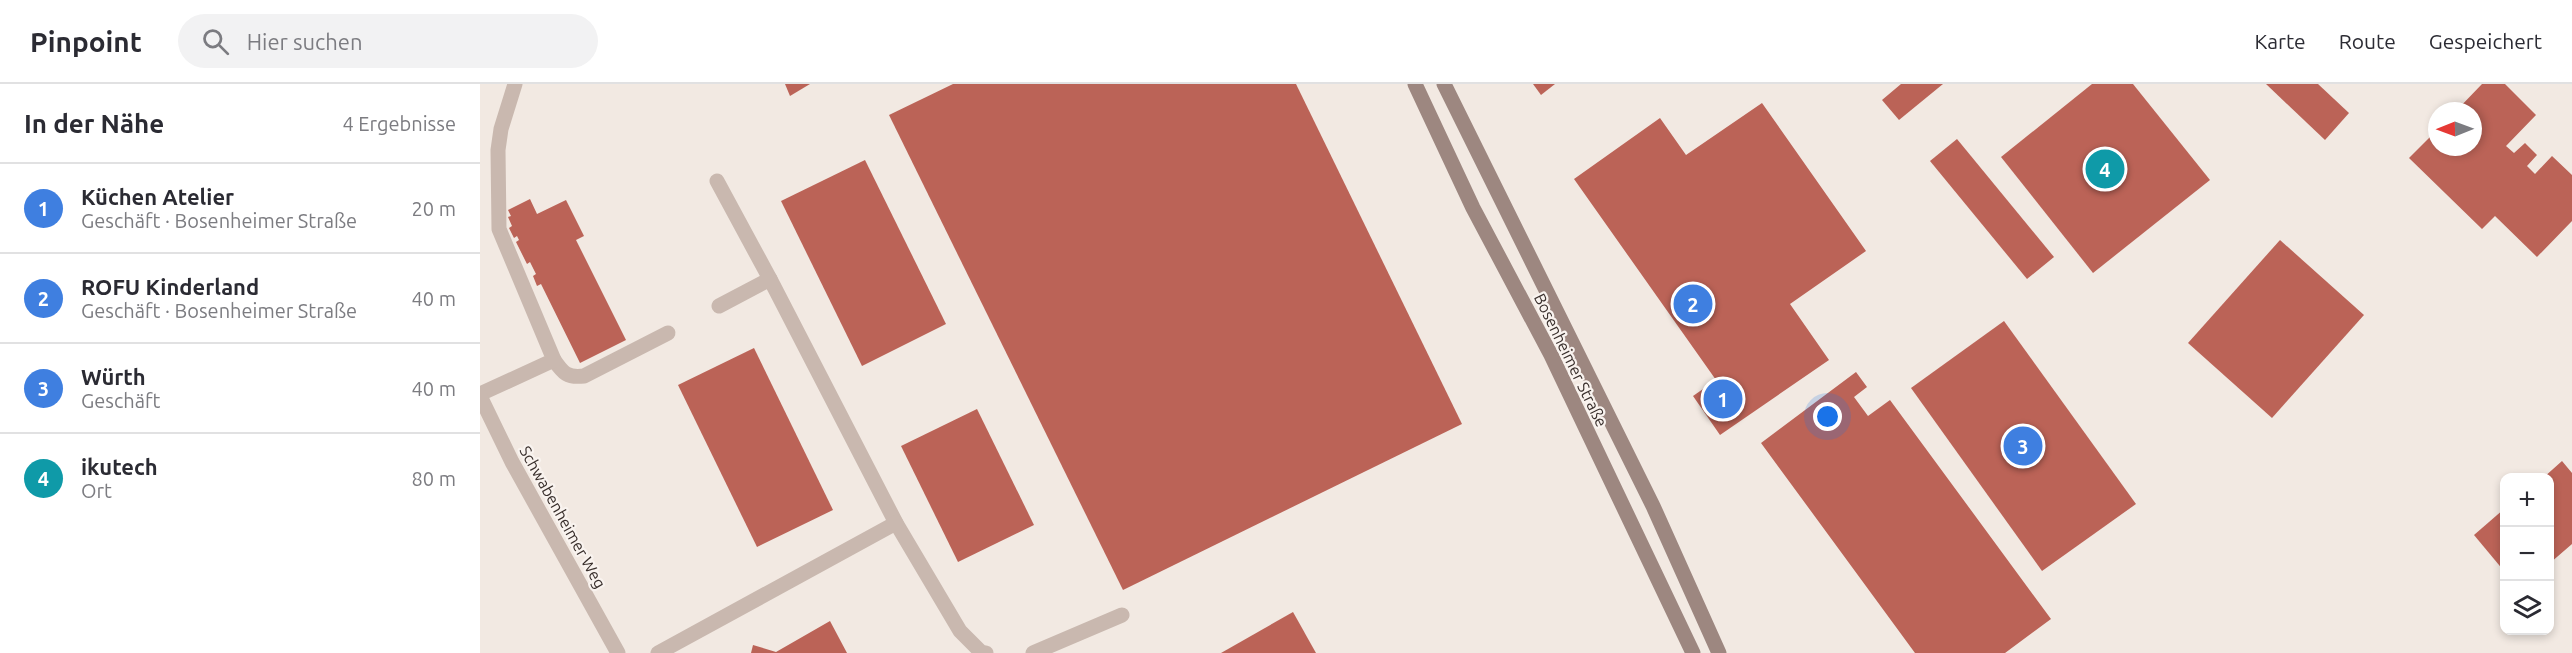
<!DOCTYPE html>
<html lang="de">
<head>
<meta charset="utf-8">
<style>
  :root { --surface:#fff; --page:#f2f2f3; --text:#2b2b33; --muted:#7c7c81; --line:#e1e1e2; --accent:#b45309 }
  body { margin:0; font-family:Ubuntu,sans-serif; background:var(--page); color:var(--text) }
  .controls { position:absolute; right:18px; bottom:18px; display:grid; overflow:hidden; border-radius:12px; box-shadow:0 3px 9px #0003 }
  .controls button { width:54px; height:54px; display:grid; place-items:center; padding:0; border:0; border-bottom:2px solid var(--line); background:var(--surface); color:var(--text); font:30px sans-serif }
  .compass { position:absolute; left:1948px; top:18px; width:54px; height:54px; border-radius:50%; background:var(--surface); box-shadow:0 3px 9px #0003; rotate:269deg }
  .you { position:absolute; left:1348px; top:333px; width:21px; height:21px; margin:-15px; border:4px solid #fff; border-radius:50%; background:#1a73e8; box-shadow:0 0 0 9px #1a73e833 }
  .badge { display:grid; place-items:center; width:39px; height:39px; border-radius:50%; background:var(--accent); color:#fff; font-size:20px; font-weight:700 }
  .pin { position:absolute; translate:-50% -50%; border:3px solid #fff; box-shadow:0 2px 6px #0006 }
  .list { margin:0; padding:0; list-style:none }
  h2 { display:flex; justify-content:space-between; align-items:center; height:78px; margin:0; padding:0 24px; font-size:26px }
  h2 small { font-size:20px; font-weight:400; color:var(--muted) }
  .list li { display:grid; grid-template-columns:39px 1fr auto; gap:18px; align-items:center; box-sizing:border-box; height:90px; padding:0 24px; border-top:2px solid var(--line) }
  .list b { display:block; font-size:22px; white-space:nowrap }
  .list p { margin:0; font-size:20px; white-space:nowrap; color:var(--muted) }
  .list em { font-size:20px; font-style:normal; color:var(--muted) }
  .icon { flex:none; width:33px; height:33px; fill:none; stroke:currentColor; stroke-width:2; stroke-linecap:round; stroke-linejoin:round }
  .map { position:relative; flex:none; width:2092px; height:569px; overflow:hidden }
  header { display:flex; align-items:center; gap:36px; box-sizing:border-box; height:84px; padding:0 30px; background:var(--surface); border-bottom:2px solid var(--line) }
  header strong { font-size:28px }
  nav { display:flex; gap:33px; margin-inline-start:auto; font-size:21px }
  .search { width:420px; height:54px; background:var(--page); display:flex; align-items:center; gap:15px; box-sizing:border-box; padding:0 21px; border-radius:33px; color:var(--muted); font-size:22px }
  main { display:flex }
  aside { flex:1; background:var(--surface) }
  .map>svg:first-child { display:block }
  .building { fill:#bb6357 }
  .lines { fill:none; stroke-linecap:round; stroke-linejoin:round }
  .lane { stroke:#c9b8af; stroke-width:15 }
  .street { stroke:#c9b8af; stroke-width:15 }
  .secondary { stroke:#9d8780; stroke-width:15 }
  .labels { text-anchor:middle; dominant-baseline:central; stroke-width:4.5; stroke-linejoin:round; paint-order:stroke }
  .street-label { font-size:16px; fill:#392f2c; stroke:#f9f3ef }
</style>
</head>
<body>
<header>
<strong>Pinpoint</strong>
<div class="search"><svg class="icon" aria-label="search" viewBox="0 0 24 24"><circle cx="10" cy="10" r="6"/><path d="M15 15l6 6"/></svg>Hier suchen</div>
<nav><a>Karte</a><a>Route</a><a>Gespeichert</a></nav>
</header>
<main>
<aside>
<h2>In der Nähe<small>4 Ergebnisse</small></h2>
<ul class="list">
<li><span class="badge" style="background:#3f7fe0">1</span><div><b>Küchen Atelier</b><p>Geschäft · Bosenheimer Straße</p></div><em>20 m</em></li>
<li><span class="badge" style="background:#3f7fe0">2</span><div><b>ROFU Kinderland</b><p>Geschäft · Bosenheimer Straße</p></div><em>40 m</em></li>
<li><span class="badge" style="background:#3f7fe0">3</span><div><b>Würth</b><p>Geschäft</p></div><em>40 m</em></li>
<li><span class="badge" style="background:#0f9aa8">4</span><div><b>ikutech</b><p>Ort</p></div><em>80 m</em></li>
</ul>
</aside>
<div class="map">
<svg width="2092" height="569" viewBox="0 0 2092 569">
  <rect width="100%" height="100%" fill="#f2e9e2"/>
  <g class="building">
    <polygon points="305,0 330,0 310,12"/>
    <polygon points="473,0 816,0 982,340 643,506 409,31"/>
    <polygon points="1053,0 1075,0 1061,11"/>
    <polygon points="1421,0 1463,0 1419,36 1402,16"/>
    <polygon points="1612,0 1653,0 1730,96 1613,189 1521,73"/>
    <polygon points="1786,0 1838,0 1869,29 1845,56"/>
    <polygon points="2002,0 2025,0 2056,31 2026,62 2034,69 2045,59 2057,71 2047,82 2055,90 2072,72 2092,91 2092,137 2057,173 2015,132 2002,145 1929,74 1957,46 1957,63 1993,63 1993,27 1976,27"/>
    <polygon points="1282,19 1386,167 1310,220 1349,276 1240,351 1213,312 1236,296 1094,95 1180,34 1206,71"/>
    <polygon points="1477,55 1574,173 1547,195 1450,77"/>
    <polygon points="385,76 466,240 382,282 301,117"/>
    <polygon points="50,115 57,130 86,116 104,152 96,156 146,256 100,279 61,200 57,202 53,192 56,190 50,178 47,180 36,158 39,156 37,152 34,154 29,144 32,142 28,133 31,132 28,126"/>
    <polygon points="1800,156 1884,231 1792,334 1708,259"/>
    <polygon points="1524,237 1656,420 1562,487 1431,304"/>
    <polygon points="274,264 353,426 277,463 198,301"/>
    <polygon points="1376,288 1387,303 1374,313 1388,332 1410,316 1571,535 1525,569 1435,569 1281,359"/>
    <polygon points="497,325 554,441 478,478 421,362"/>
    <polygon points="2082,377 2092,389 2092,460 2070,479 2070,394 2063,394"/>
    <polygon points="2024,425 2024,487 1994,451"/>
    <polygon points="813,528 836,569 741,569"/>
    <polygon points="350,537 367,569 271,569 273,561 296,568"/>
  </g>
  <g class="lines">
    <g class="lane">
      <polyline points="237,97 290,195"/>
      <polyline points="239,222 290,195 416,439 480,547 501,568 506,569"/>
      <path d="M 74,276 C 83,289 87,294 104,292 L 188,249"/>
      <polyline points="0,310 74,276 19,145 18,66 21,45 35,0"/>
      <polyline points="178,569 416,439"/>
      <polyline points="553,569 642,531"/>
    </g>
    <polyline class="street" points="0,312 32,378 138,569"/>
    <g class="secondary">
      <polyline points="935,0 993,124 1071,271 1213,569"/>
      <polyline points="964,0 1173,422 1239,569"/>
    </g>
  </g>
  <g class="labels">
    <g class="street-label">
      <text transform="translate(1091 276) rotate(64)">Bosenheimer Straße</text>
      <text transform="translate(83 433) rotate(61)">Schwabenheimer Weg</text>
    </g>
  </g>
</svg>
<div class="controls">
<button>+</button>
<button>−</button>
<button><svg class="icon" aria-label="layers" viewBox="0 0 24 24"><path d="M12 4l9 5-9 5-9-5zM3 14l9 5 9-5"/></svg></button>
</div>
<svg class="compass" viewBox="-18 -18 36 36"><path d="M0-13l5 13h-10z" fill="#e53935"/><path d="M0 13l5-13h-10z" fill="#7c7c81"/></svg>
<div class="you"></div>
<div class="pin badge" style="left:1243px;top:315px;background:#3f7fe0">1</div>
<div class="pin badge" style="left:1213px;top:220px;background:#3f7fe0">2</div>
<div class="pin badge" style="left:1543px;top:362px;background:#3f7fe0">3</div>
<div class="pin badge" style="left:1625px;top:85px;background:#0f9aa8">4</div>
</div>
</main>
</body>
</html>
